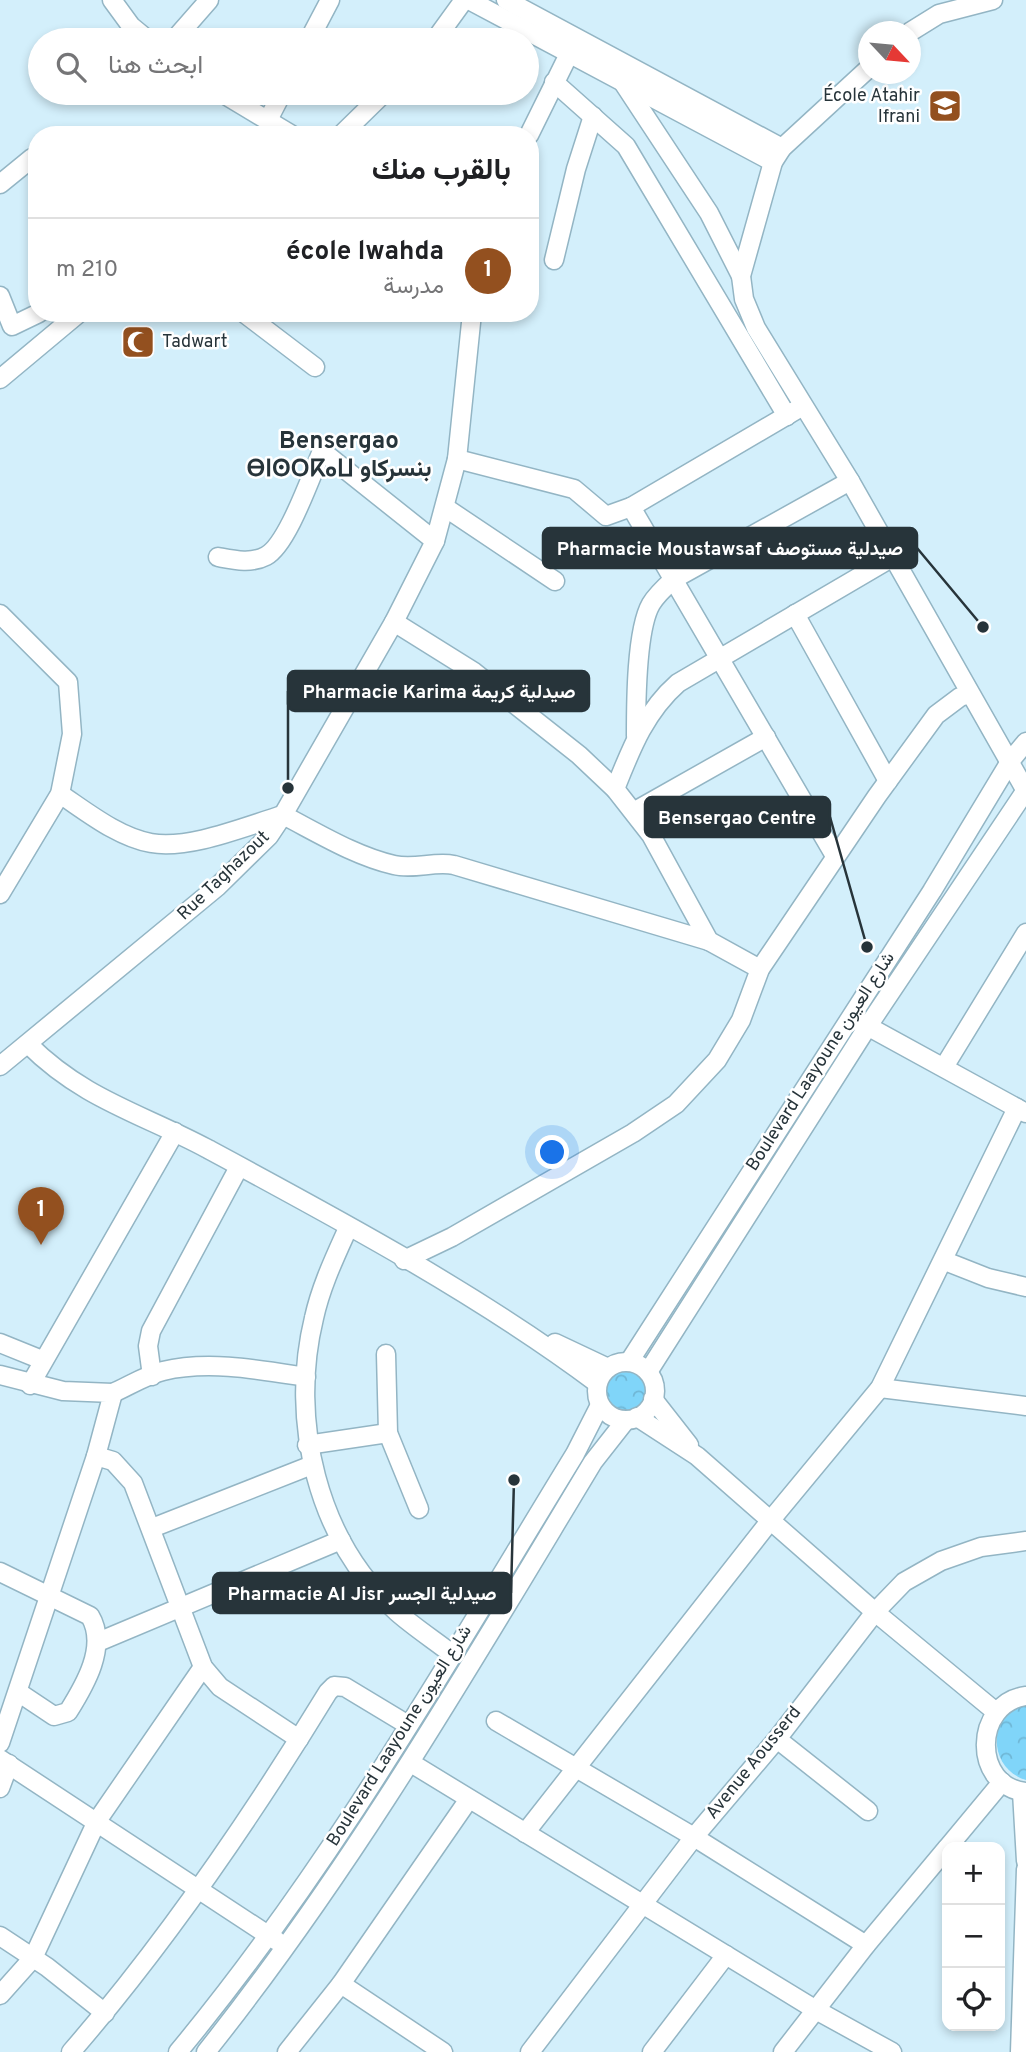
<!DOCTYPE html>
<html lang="ar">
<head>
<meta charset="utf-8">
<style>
  :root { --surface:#fff; --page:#f6f6f6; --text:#202124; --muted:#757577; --line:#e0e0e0; --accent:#93501f }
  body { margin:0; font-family:Overpass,Vazirmatn,"Noto Sans Tifinagh",sans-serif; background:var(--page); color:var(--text); direction:rtl }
  .controls { position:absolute; right:21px; bottom:21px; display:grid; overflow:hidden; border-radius:14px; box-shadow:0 4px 10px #0003 }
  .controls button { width:63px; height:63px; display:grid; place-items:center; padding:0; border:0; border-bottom:2px solid var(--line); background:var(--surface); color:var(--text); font:35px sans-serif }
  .compass { position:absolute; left:858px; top:21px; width:63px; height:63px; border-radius:50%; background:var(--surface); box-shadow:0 4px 10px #0003; rotate:116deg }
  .you { position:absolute; left:553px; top:1153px; width:24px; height:24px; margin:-18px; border:5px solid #fff; border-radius:50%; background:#1a73e8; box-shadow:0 0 0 10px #1a73e833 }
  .badge { display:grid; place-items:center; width:46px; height:46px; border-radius:50%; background:var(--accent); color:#fff; font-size:23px; font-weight:700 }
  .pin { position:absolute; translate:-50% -58px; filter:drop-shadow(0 2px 4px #0008) }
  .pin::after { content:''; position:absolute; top:37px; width:24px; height:21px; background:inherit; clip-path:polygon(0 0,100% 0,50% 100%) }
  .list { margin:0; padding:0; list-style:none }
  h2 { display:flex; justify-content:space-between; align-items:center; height:91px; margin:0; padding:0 28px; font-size:30px }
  h2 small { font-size:23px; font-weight:400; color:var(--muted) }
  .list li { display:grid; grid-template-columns:46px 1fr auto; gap:21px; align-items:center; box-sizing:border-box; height:105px; padding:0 28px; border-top:2px solid var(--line) }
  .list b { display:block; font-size:26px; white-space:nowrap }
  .list p { margin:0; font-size:23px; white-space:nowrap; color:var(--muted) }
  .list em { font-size:23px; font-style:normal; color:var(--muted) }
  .icon { flex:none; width:38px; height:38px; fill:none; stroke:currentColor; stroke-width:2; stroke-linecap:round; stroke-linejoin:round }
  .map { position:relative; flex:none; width:1026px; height:2052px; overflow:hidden; direction:ltr }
  .search { position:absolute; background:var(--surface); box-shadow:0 4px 10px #0003; left:28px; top:28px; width:511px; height:77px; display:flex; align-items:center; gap:18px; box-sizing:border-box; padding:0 24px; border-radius:38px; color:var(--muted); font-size:26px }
  .panel { position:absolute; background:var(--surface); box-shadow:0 4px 10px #0003; left:28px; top:126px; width:511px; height:196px; border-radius:28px; direction:rtl }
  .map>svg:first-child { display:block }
  .park { fill:url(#park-crowns) }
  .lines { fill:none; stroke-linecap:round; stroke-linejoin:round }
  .minor-casing { stroke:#93b5c4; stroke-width:21 }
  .minor { stroke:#fff; stroke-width:18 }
  .labels { text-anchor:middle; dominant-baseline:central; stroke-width:5; stroke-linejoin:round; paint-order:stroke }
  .poi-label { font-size:18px; fill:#27343a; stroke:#fff; text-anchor:end }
  .street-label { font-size:18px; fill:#27343a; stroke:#fff }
  .district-label { font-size:24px; font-weight:bold; fill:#27343a; stroke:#fff }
  .leader { fill:none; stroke:#27343a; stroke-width:2.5 }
  .callout-dot { fill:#27343a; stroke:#fff; stroke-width:2.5 }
  .callout { fill:#27343a; stroke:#27343a; stroke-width:2.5 }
  .callout-label { font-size:19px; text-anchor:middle; font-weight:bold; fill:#fff }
</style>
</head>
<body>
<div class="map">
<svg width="1026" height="2052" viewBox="0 0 1026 2052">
  <defs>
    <pattern id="park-crowns" width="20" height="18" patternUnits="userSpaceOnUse" patternTransform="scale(1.75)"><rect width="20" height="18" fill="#80d5f9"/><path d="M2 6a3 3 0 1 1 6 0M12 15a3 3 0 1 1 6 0" fill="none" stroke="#6fb7d6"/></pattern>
  </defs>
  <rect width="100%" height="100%" fill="#d3effb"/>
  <g class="park">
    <circle cx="627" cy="1389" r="24"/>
    <path d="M 1026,1704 L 1026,1780 C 988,1769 986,1714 1026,1704 Z"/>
  </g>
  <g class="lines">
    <defs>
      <g id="minor">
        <polyline points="112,0 131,26 148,40"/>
        <polyline points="469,0 773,162"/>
        <polyline points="506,0 782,148"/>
        <polyline points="910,32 939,14 993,0"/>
        <polyline points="174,40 209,0"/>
        <polyline points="309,40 330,0"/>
        <polyline points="435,40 464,0"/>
        <polyline points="869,68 782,148 773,162 741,276 744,299 756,328 850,481 1026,791"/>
        <polyline points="554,82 626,146 787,416"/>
        <polyline points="624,84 709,213 741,276"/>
        <polyline points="222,93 292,135"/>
        <polyline points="268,120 282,93"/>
        <polyline points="341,135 384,93"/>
        <polyline points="529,135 569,54"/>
        <polyline points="0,184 32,158"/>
        <polyline points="554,260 576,169 593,116"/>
        <polyline points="0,296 12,326 39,313"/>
        <polyline points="244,313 315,367"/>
        <polyline points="0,379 79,313"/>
        <polyline points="803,406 631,507 835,856"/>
        <polyline points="457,459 574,489 606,516 631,507"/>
        <polyline points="446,508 555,581"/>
        <path d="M 218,557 C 234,560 251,564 266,556 C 288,544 311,475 322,451 L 435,541"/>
        <polyline points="0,614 68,682 72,734 60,794 0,894"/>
        <polyline points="795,614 888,781"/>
        <polyline points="394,622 474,672 579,755 615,789 651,835 709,941 760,969"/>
        <path d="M 636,736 C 636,704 636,630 651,604 C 657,594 665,587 674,579 L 850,481"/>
        <path d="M 615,789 C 631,749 645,712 678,683 L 893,557"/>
        <path d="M 60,794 C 87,812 118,837 151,843 C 189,850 246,826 283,815 C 318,833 355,856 394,865 C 414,870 434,861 454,865 L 709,941"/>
        <polyline points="635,811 766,737"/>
        <polyline points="860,1022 1026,1113"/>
        <path d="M 28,1044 C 83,1099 140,1113 206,1148 C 338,1219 478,1294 597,1383"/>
        <polyline points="0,1066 217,887 269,836 283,815 394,622 435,541 457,459 472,313"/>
        <polyline points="944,1067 1026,933"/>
        <path d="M 348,1228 C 335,1257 321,1286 314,1318 C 289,1420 317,1541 397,1612 C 414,1627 434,1640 452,1654"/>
        <polyline points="404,1260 452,1237 633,1133 676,1104 717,1060 741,1020 760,969 877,796 936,715 960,697 970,694"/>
        <polyline points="945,1261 988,1278 1026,1287"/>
        <polyline points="0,1343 42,1360"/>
        <polyline points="555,1343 608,1368"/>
        <polyline points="386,1354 388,1433 419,1509"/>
        <circle cx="626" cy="1391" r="29"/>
        <polyline points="629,1362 932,891 1011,760 1026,742"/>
        <polyline points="648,1372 868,1026 1026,790"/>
        <polyline points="0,1375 63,1391 113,1393 96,1456 0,1743"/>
        <polyline points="152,1376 148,1346 151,1331 239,1167"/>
        <polyline points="30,1385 175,1132"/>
        <polyline points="880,1388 1026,1406"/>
        <path d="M 113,1393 C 129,1386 146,1375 163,1371 C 209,1360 261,1370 306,1377"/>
        <polyline points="653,1399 689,1445"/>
        <polyline points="637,1417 697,1456 875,1612 996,1712"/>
        <polyline points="307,1445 388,1433"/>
        <polyline points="96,1456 113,1461 133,1483 203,1667 220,1687 299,1739"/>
        <polyline points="152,1528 312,1465"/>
        <path d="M 0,1572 L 90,1616 C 108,1646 85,1685 68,1712 L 54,1716 L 18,1692"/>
        <polyline points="98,1642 341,1540"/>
        <path d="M 1026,1696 C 973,1703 972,1787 1026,1792"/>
        <polyline points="496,1721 694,1837 866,1945"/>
        <polyline points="777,1739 868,1811"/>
        <polyline points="0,1759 277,1941"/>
        <polyline points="411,1763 816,2010 892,2052"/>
        <polyline points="0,1788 9,1764"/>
        <polyline points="1022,1792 1026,1861"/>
        <polyline points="525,1833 770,1521 880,1388 1017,1108"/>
        <polyline points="948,1847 1002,1782"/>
        <polyline points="0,1936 47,1967 105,2013"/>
        <polyline points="341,1984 443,2052"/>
        <polyline points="0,1995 33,1958 97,1821 203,1667"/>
        <path d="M 71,2052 C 168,1940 251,1818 328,1692 L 334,1686 L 345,1687 L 408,1725"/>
        <path d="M 178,2052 C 331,1868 450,1658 575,1454 L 600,1405"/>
        <path d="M 206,2052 C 353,1868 471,1664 593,1462 L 626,1420"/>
        <polyline points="287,2052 341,1984 469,1799"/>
        <polyline points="530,2052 694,1837 777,1739 875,1612 904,1582 941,1561 981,1547 1026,1541"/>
        <polyline points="652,2052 726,1955"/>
        <polyline points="783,2052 866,1945 947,1848"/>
        <polyline points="1020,2052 1026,1869"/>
      </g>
    </defs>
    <use href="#minor" class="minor-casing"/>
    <use href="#minor" class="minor"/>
  </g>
  <defs>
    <symbol id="school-square" viewBox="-11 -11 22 22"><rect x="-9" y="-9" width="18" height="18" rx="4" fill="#93501f" stroke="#fff"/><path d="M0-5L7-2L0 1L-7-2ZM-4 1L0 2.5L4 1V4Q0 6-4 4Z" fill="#fff"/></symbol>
    <symbol id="mosque-square" viewBox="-11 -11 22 22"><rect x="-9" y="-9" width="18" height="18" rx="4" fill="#93501f" stroke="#fff"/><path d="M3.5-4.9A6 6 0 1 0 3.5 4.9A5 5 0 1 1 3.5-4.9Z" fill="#fff"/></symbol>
  </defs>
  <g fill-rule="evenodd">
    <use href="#school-square" x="926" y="87" width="38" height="38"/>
    <use href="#mosque-square" x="119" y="323" width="38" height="38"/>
  </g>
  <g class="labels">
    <g class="poi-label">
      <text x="920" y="96">École Atahir<tspan x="920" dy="21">Ifrani</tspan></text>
      <text x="162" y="342" text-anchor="start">Tadwart</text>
    </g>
    <g class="street-label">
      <text transform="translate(224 876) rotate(-44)">Rue Taghazout</text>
      <text transform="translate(821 1062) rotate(-57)">Boulevard Laayoune شارع العيون</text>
      <text transform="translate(400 1736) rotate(-58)">Boulevard Laayoune شارع العيون</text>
      <text transform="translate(754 1763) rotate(-51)">Avenue Aousserd</text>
    </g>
    <g class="district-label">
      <text x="339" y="442">Bensergao<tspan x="339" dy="28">ⴱⵏⵙⵔⴽⴰⵡ بنسركاو</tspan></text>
    </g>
  </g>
  <path class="leader" d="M983 627L917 548M288 788L288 691M867 947L830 817M514 1480L511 1593"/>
  <g class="callout-dot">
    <circle cx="983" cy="627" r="7"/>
    <circle cx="288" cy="788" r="7"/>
    <circle cx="867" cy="947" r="7"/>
    <circle cx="514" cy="1480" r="7"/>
  </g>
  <g class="callout">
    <rect x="543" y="528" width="374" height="40" rx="7"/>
    <rect x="288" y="671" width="301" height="40" rx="7"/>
    <rect x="645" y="797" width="185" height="40" rx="7"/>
    <rect x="213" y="1573" width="298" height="40" rx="7"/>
  </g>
  <g class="callout-label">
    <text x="730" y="555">Pharmacie Moustawsaf صيدلية مستوصف</text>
    <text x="439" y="698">Pharmacie Karima صيدلية كريمة</text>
    <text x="737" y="824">Bensergao Centre</text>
    <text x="362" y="1600">Pharmacie Al Jisr صيدلية الجسر</text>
  </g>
</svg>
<div class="controls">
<button>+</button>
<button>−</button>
<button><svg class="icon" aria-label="locate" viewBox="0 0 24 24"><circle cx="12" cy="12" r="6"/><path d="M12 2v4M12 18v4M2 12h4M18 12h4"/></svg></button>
</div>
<svg class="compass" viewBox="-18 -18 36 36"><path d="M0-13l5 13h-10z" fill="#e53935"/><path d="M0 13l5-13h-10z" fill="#757577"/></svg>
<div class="you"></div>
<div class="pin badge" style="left:41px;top:1245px">1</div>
<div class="search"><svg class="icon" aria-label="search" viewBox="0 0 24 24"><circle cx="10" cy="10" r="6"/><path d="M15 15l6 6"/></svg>ابحث هنا</div>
<section class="panel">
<h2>بالقرب منك<small></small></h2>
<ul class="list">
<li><span class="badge">1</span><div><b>école lwahda</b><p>مدرسة</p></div><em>210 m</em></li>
</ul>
</section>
</div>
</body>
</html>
